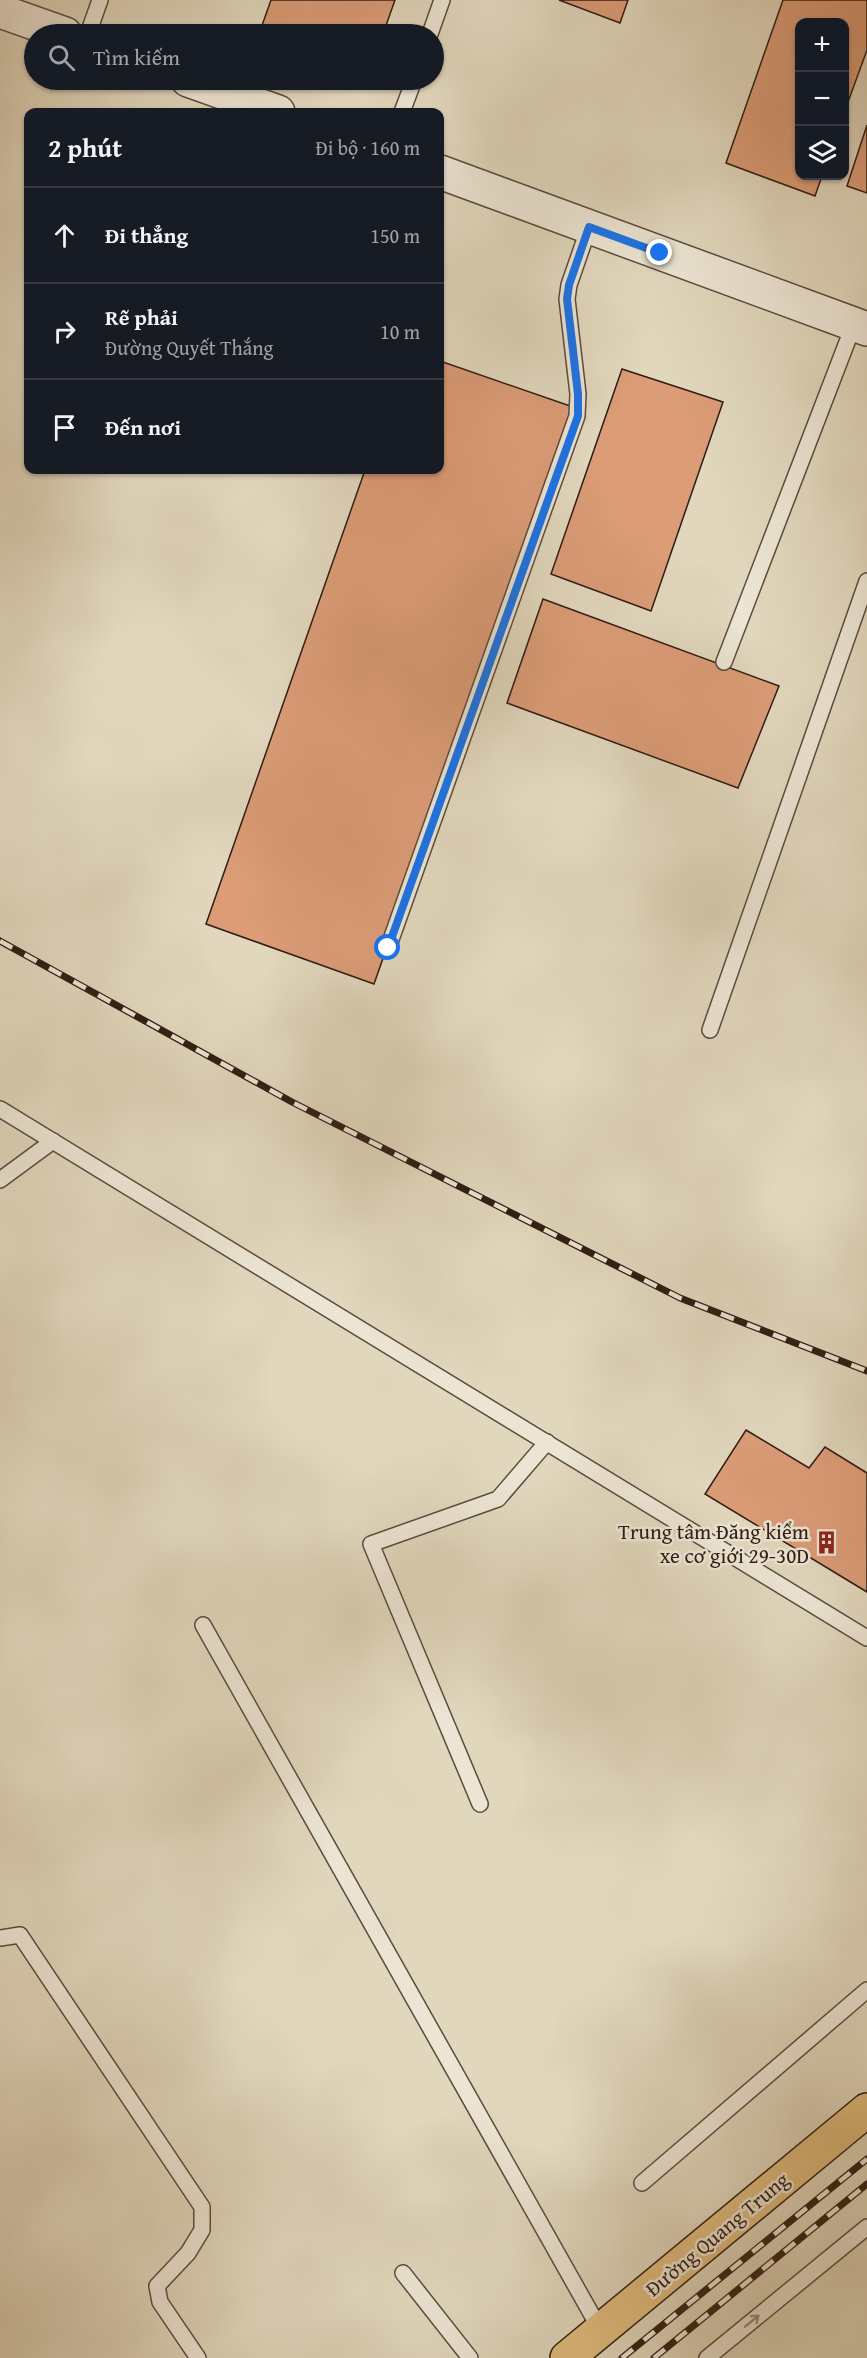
<!DOCTYPE html>
<html lang="vi">
<head>
<meta charset="utf-8">
<style>
  :root { --surface:#171b24; --page:#20242c; --text:#f1f3f6; --muted:#9ea1a6; --line:#363941 }
  body { margin:0; font-family:"Gentium Book Plus",serif; background:var(--page); color:var(--text) }
  .controls { position:absolute; right:18px; top:18px; display:grid; overflow:hidden; border-radius:12px; box-shadow:0 2px 4px #0004 }
  .controls button { width:54px; height:54px; display:grid; place-items:center; padding:0; border:0; border-bottom:2px solid var(--line); background:var(--surface); color:var(--text); font:30px sans-serif }
  .stop { position:absolute; width:18px; height:18px; margin:-14px; border:4px solid #1a73e8; border-radius:50%; background:#fff }
  .stop.end { background:#1a73e8; border-color:#fff; box-shadow:0 2px 6px #0008 }
  .list { margin:0; padding:0; list-style:none }
  h2 { display:flex; justify-content:space-between; align-items:center; height:78px; margin:0; padding:0 24px; font-size:26px }
  h2 small { font-size:20px; font-weight:400; color:var(--muted) }
  .list li { display:grid; grid-template-columns:39px 1fr auto; gap:18px; align-items:center; box-sizing:border-box; height:96px; padding:0 24px; border-top:2px solid var(--line) }
  .list b { display:block; font-size:22px; white-space:nowrap }
  .list p { margin:0; font-size:20px; white-space:nowrap; color:var(--muted) }
  .list em { font-size:20px; font-style:normal; color:var(--muted) }
  .icon { flex:none; width:33px; height:33px; fill:none; stroke:currentColor; stroke-width:2; stroke-linecap:round; stroke-linejoin:round }
  .map { position:relative; flex:none; width:867px; height:2358px; overflow:hidden }
  .search { position:absolute; background:var(--surface); box-shadow:0 2px 4px #0004; left:24px; top:24px; width:420px; height:66px; display:flex; align-items:center; gap:15px; box-sizing:border-box; padding:0 21px; border-radius:33px; color:var(--muted); font-size:22px }
  .panel { position:absolute; background:var(--surface); box-shadow:0 2px 4px #0004; left:24px; top:108px; width:420px; height:366px; border-radius:12px }
  .map>svg:first-child { display:block }
  .building { fill:#db9c77; stroke:#2f1c12; stroke-width:1.5 }
  .lines { fill:none; stroke-linecap:round; stroke-linejoin:round }
  .service-casing { stroke:#5c4b3d; stroke-width:18 }
  .tertiary-casing { stroke:#5c4b3d; stroke-width:36 }
  .trunk-casing { stroke:#2f1c12; stroke-width:36 }
  .service { stroke:#ece5d4; stroke-width:15 }
  .tertiary { stroke:#ece5d4; stroke-width:33 }
  .trunk { stroke:#e0bc7e; stroke-width:33 }
  .rail-casing { stroke:#2f1c12; stroke-width:7 }
  .rail { stroke:#ece5d4; stroke-width:4.5; stroke-dasharray:14; stroke-linecap:butt }
  .oneway { stroke:#978b7d }
  .route { stroke:#1a73e8; stroke-width:8 }
  .labels { text-anchor:middle; dominant-baseline:central; stroke-width:5; stroke-linejoin:round; paint-order:stroke }
  .poi-label { font-size:21px; fill:#2f1c12; stroke:#ece5d4; text-anchor:end }
  .street-label { font-size:21px; fill:#2f1c12; stroke:#ece5d4 }
</style>
</head>
<body>
<div class="map">
<svg width="867" height="2358" viewBox="0 0 867 2358">
  <rect width="100%" height="100%" fill="#e1d7bd"/>
  <filter id="stains"><feTurbulence type="fractalNoise" baseFrequency=".00333" numOctaves="4"/><feColorMatrix values="0 0 0 0 .2 0 0 0 0 .09 0 0 0 0 .02 0 0 0 .5 -.17"/></filter>
  <radialGradient id="worn" r=".72"><stop offset=".6" stop-color="#630" stop-opacity="0"/><stop offset="1" stop-color="#630" stop-opacity=".3"/></radialGradient>
  <g class="building">
    <polygon points="271,0 395,0 383,34 259,34"/>
    <polygon points="559,0 628,0 620,23"/>
    <polygon points="783,0 867,0 867,50 844,113 844,22 800,22 800,176 822,176 815,196 726,163"/>
    <polygon points="338,80 366,80 363,88"/>
    <polygon points="867,125 867,193 847,186"/>
    <polygon points="440,361 576,408 374,984 206,924 365,470 440,470"/>
    <polygon points="622,369 723,402 651,611 551,574"/>
    <polygon points="543,599 779,686 738,788 507,703"/>
    <polygon points="746,1430 809,1468 825,1447 867,1473 867,1592 705,1494"/>
  </g>
  <g class="lines">
    <defs>
      <g id="service">
        <polyline points="88,34 100,0"/>
        <polyline points="430,34 442,0"/>
        <polyline points="402,112 414,80"/>
        <polyline points="724,662 854,324"/>
        <polyline points="388,948 577,416 578,394 567,299 569,285 589,227"/>
        <polyline points="710,1030 867,581"/>
        <polyline points="0,1109 867,1638"/>
        <polyline points="0,1180 53,1141"/>
        <polyline points="203,1625 601,2331"/>
        <polyline points="480,1804 371,1544 498,1499 547,1442"/>
        <polyline points="0,1938 20,1935 202,2207 202,2230 188,2253 157,2286 160,2302 198,2358"/>
        <polyline points="642,2183 867,1990"/>
        <polyline points="403,2273 470,2358"/>
        <polyline points="707,2358 867,2227"/>
      </g>
      <g id="tertiary">
        <polyline points="0,11 65,34"/>
        <polyline points="188,80 278,112"/>
        <polyline points="440,172 867,329"/>
      </g>
      <polyline id="trunk" points="567,2358 867,2110"/>
    </defs>
    <use href="#service" class="service-casing"/>
    <use href="#tertiary" class="tertiary-casing"/>
    <use href="#trunk" class="trunk-casing"/>
    <use href="#service" class="service"/>
    <use href="#tertiary" class="tertiary"/>
    <use href="#trunk" class="trunk"/>
    <defs>
      <g id="rail">
        <polyline points="0,941 292,1102 680,1298 867,1371"/>
        <polyline points="622,2358 867,2159"/>
        <polyline points="654,2358 867,2184"/>
      </g>
    </defs>
    <use href="#rail" class="rail-casing"/>
    <use href="#rail" class="rail"/>
  </g>
  <defs><path id="oneway-shaft" d="M-6 0H5M1.5-3L5.5 0L1.5 3" fill="none" stroke-width="1.6" stroke-linecap="round" stroke-linejoin="round" transform="scale(1.5)"/></defs>
  <use class="oneway" href="#oneway-shaft" transform="translate(752 2321) rotate(-39)"/>
  <g class="lines">
    <polyline class="route" points="388,948 578,416 578,394 567,299 569,285 589,227 660,253"/>
  </g>
  <defs>
    <symbol id="building-bare" viewBox="-9 -9 18 18"><path d="M-4-6H4V6H1V3H-1V6H-4ZM-2.5-4.3h1.7v1.8h-1.7ZM.8-4.3h1.7v1.8H.8ZM-2.5-1h1.7V.8h-1.7ZM.8-1h1.7V.8H.8Z" fill="#8f2418" stroke="#ece5d4" stroke-width="2.5" paint-order="stroke"/></symbol>
  </defs>
  <g fill-rule="evenodd">
    <use href="#building-bare" x="810" y="1526" width="33" height="33"/>
  </g>
  <g class="labels">
    <g class="poi-label">
      <text x="809" y="1531">Trung tâm Đăng kiểm<tspan x="809" dy="24">xe cơ giới 29-30D</tspan></text>
    </g>
    <g class="street-label">
      <text transform="translate(717 2234) rotate(-40)">Đường Quang Trung</text>
    </g>
  </g>
  <rect width="100%" height="100%" filter="url(#stains)"/>
  <rect width="100%" height="100%" fill="url(#worn)"/>
</svg>
<div class="controls">
<button>+</button>
<button>−</button>
<button><svg class="icon" aria-label="layers" viewBox="0 0 24 24"><path d="M12 4l9 5-9 5-9-5zM3 14l9 5 9-5"/></svg></button>
</div>
<div class="stop" style="left:388px;top:948px"></div>
<div class="stop end" style="left:660px;top:253px"></div>
<div class="search"><svg class="icon" aria-label="search" viewBox="0 0 24 24"><circle cx="10" cy="10" r="6"/><path d="M15 15l6 6"/></svg>Tìm kiếm</div>
<section class="panel">
<h2>2 phút<small>Đi bộ · 160 m</small></h2>
<ul class="list">
<li><svg class="icon" aria-label="ahead" viewBox="0 0 24 24"><path d="M12 20V5M6 11l6-6 6 6"/></svg><div><b>Đi thẳng</b></div><em>150 m</em></li>
<li><svg class="icon" aria-label="right" viewBox="0 0 24 24"><path d="M7 20v-9h11M14 6l5 5-5 5"/></svg><div><b>Rẽ phải</b><p>Đường Quyết Thắng</p></div><em>10 m</em></li>
<li><svg class="icon" aria-label="arrive" viewBox="0 0 24 24"><path d="M6 21V4h12l-3 4 3 4H6"/></svg><div><b>Đến nơi</b></div></li>
</ul>
</section>
</div>
</body>
</html>
